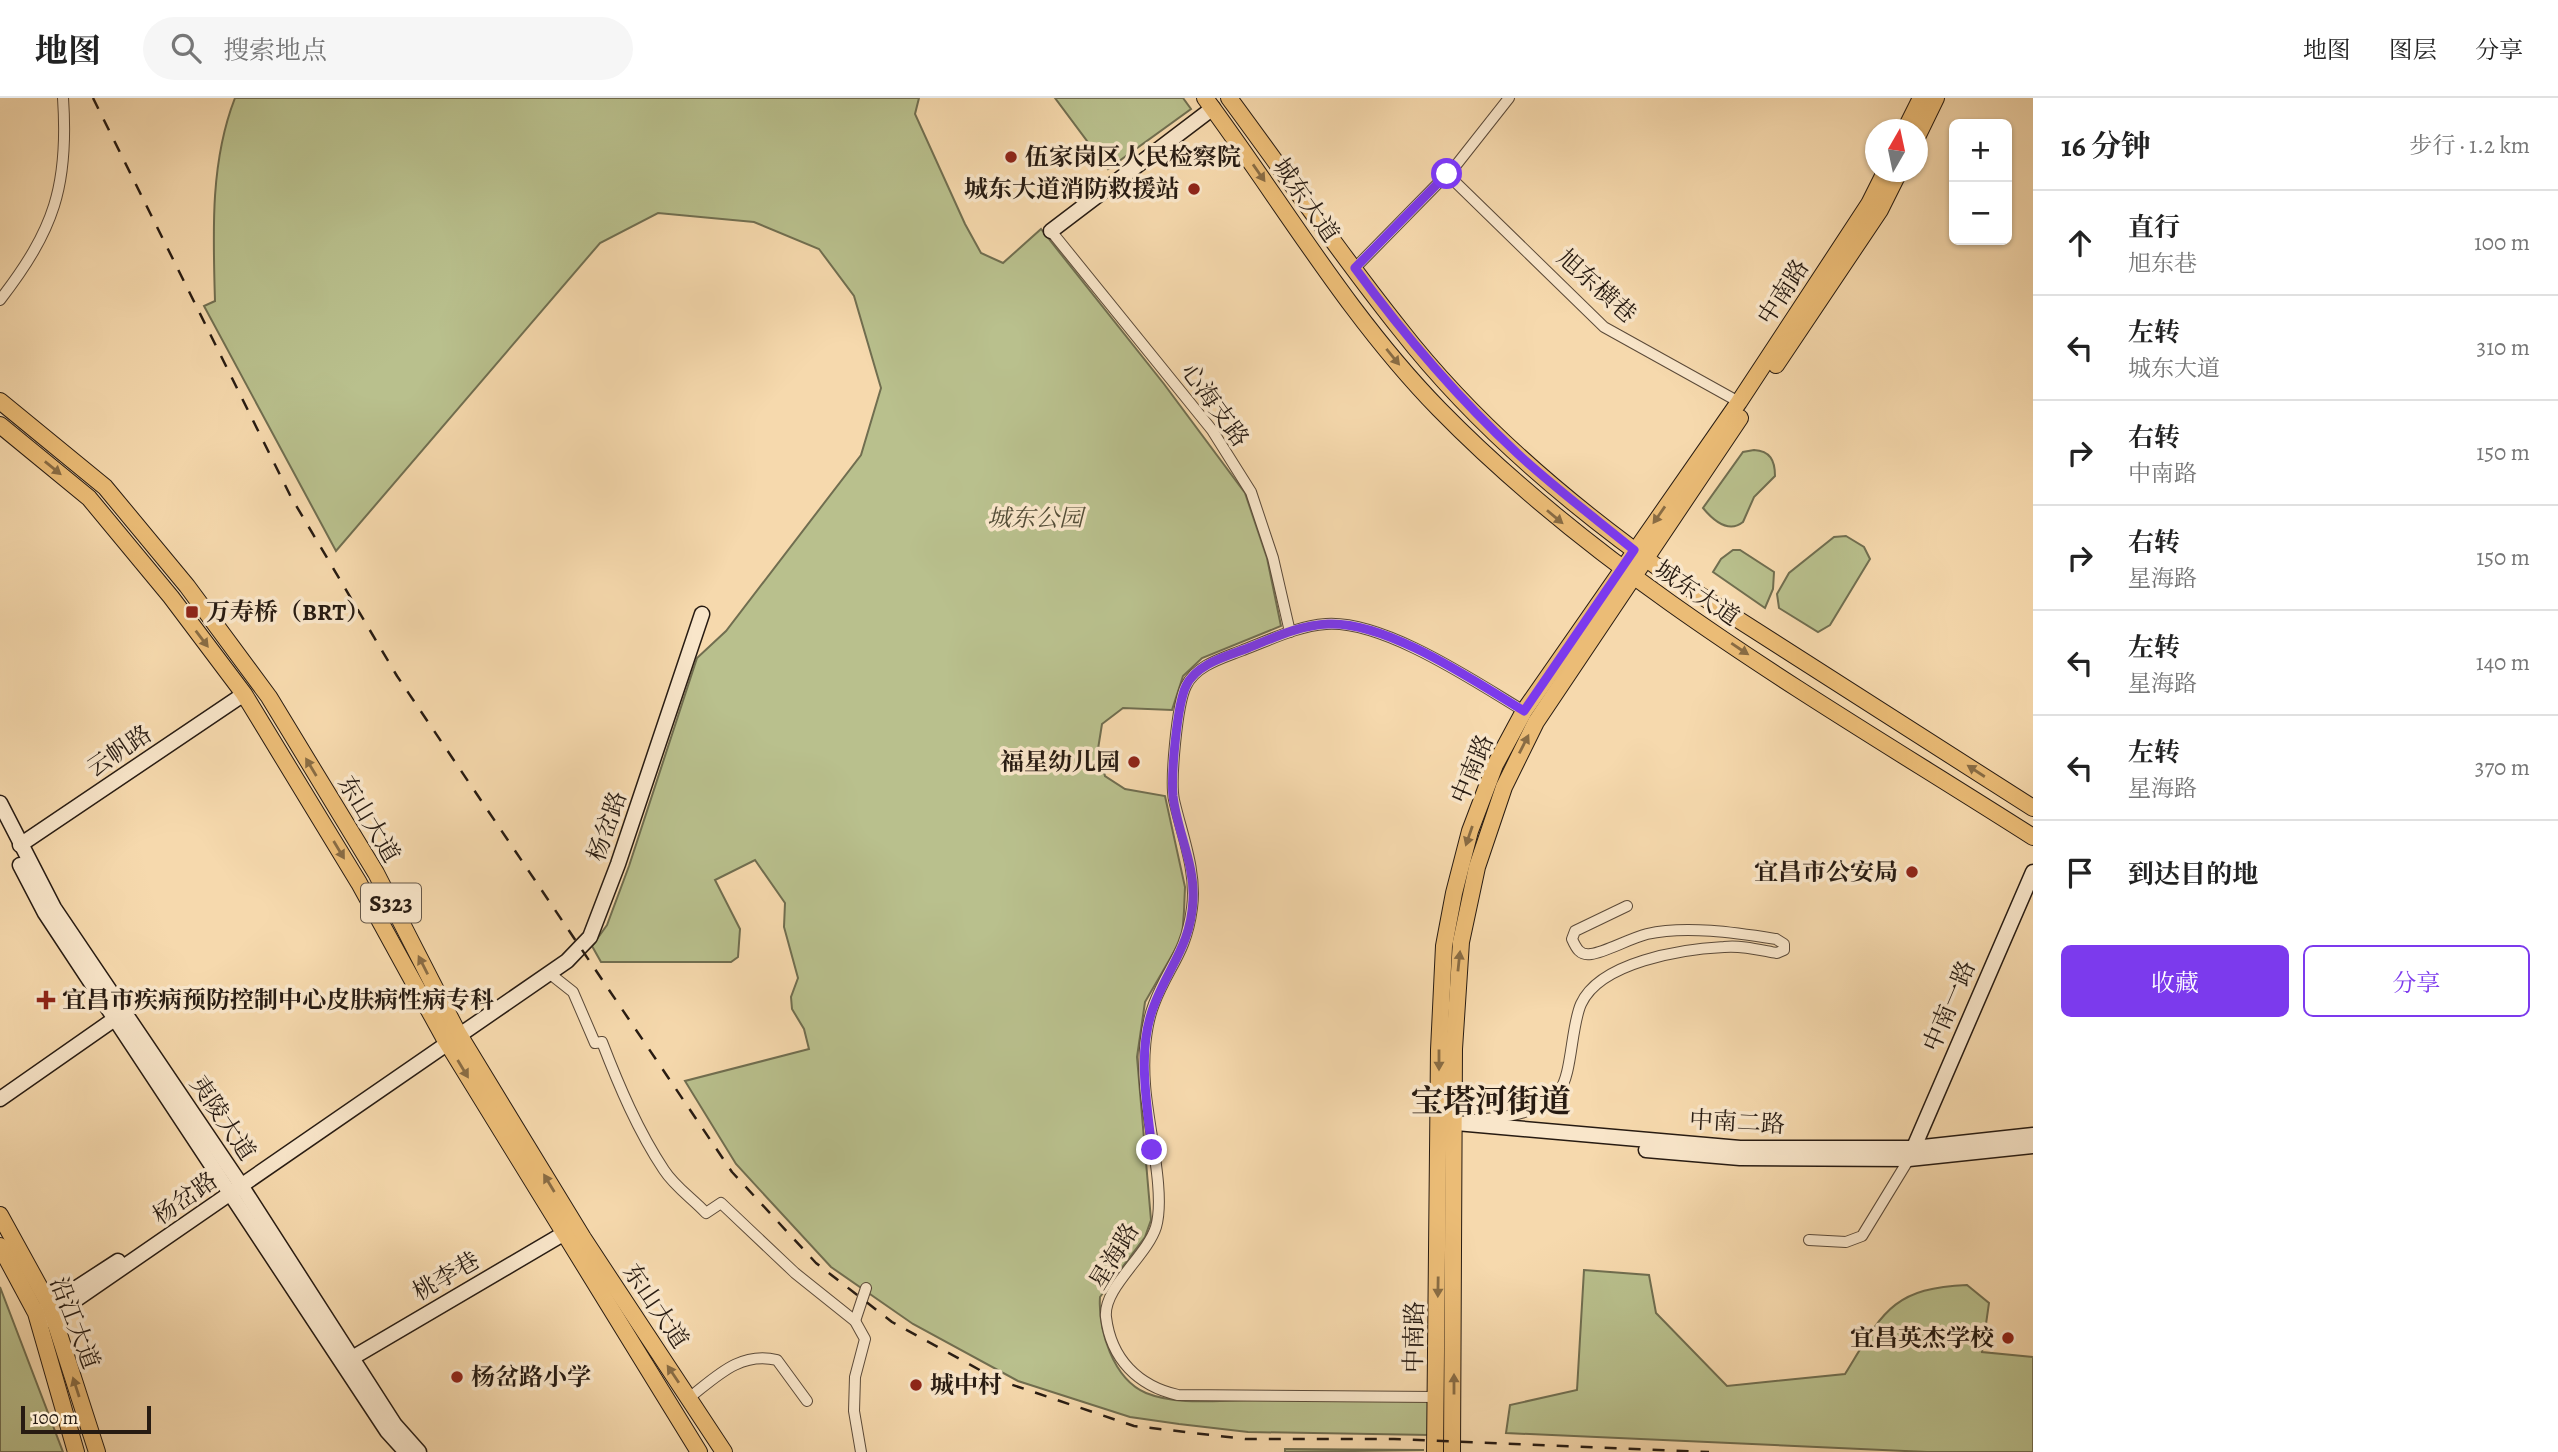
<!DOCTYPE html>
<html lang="zh">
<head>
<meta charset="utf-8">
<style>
  :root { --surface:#fff; --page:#f6f6f6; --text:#222; --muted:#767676; --line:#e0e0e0; --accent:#7c3aed }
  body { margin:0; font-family:Alegreya,"Noto Serif SC",serif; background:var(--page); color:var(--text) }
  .controls { position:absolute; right:21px; top:21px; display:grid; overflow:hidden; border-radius:10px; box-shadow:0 2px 5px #0004 }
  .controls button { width:63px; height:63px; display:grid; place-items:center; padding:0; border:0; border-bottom:2px solid var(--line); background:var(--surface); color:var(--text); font:35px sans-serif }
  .compass { position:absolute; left:1865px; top:21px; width:63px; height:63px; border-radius:50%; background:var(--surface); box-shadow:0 2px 5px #0004; rotate:9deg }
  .scale { position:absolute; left:21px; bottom:18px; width:130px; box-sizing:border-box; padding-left:7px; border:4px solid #271b12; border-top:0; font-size:19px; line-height:24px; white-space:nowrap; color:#271b12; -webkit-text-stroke:5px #f9e6ca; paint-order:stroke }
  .stop { position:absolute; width:21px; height:21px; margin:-16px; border:5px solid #7c3aed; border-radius:50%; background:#fff }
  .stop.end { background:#7c3aed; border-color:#fff; box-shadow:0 2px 7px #0008 }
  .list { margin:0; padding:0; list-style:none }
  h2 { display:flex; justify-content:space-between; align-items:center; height:91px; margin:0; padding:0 28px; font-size:30px }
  h2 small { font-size:23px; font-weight:400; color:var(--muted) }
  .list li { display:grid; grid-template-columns:46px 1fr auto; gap:21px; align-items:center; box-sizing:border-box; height:105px; padding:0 28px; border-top:2px solid var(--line) }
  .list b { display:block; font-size:26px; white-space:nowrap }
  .list p { margin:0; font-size:23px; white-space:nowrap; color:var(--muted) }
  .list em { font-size:23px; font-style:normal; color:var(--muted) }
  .actions { display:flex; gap:14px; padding:21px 28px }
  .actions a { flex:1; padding:16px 0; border:2px solid var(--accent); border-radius:10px; text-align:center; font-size:24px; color:var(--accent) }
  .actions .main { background:var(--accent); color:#fff }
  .icon { flex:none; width:38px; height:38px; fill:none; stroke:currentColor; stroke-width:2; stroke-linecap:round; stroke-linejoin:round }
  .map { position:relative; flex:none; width:2033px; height:1354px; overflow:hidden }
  header { display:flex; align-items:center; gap:42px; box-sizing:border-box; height:98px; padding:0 35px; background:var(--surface); border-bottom:2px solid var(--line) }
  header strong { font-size:33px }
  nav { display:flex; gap:38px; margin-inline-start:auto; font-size:24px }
  .search { width:490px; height:63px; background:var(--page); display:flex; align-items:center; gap:18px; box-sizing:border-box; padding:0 24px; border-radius:38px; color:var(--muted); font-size:26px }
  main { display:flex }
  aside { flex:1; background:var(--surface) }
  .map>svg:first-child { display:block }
  .green { fill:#b9c08d; stroke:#706e50; stroke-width:2 }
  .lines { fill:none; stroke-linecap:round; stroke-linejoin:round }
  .street-casing { stroke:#5b4a39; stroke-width:12 }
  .secondary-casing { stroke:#271b12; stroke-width:17 }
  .primary-casing { stroke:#271b12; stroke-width:18 }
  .street { stroke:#f9e6ca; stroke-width:10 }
  .secondary { stroke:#f9e6ca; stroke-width:14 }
  .primary { stroke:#ebbc76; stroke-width:16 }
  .rail { stroke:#271b12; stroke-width:2.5; stroke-dasharray:12 12; stroke-linecap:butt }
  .oneway { fill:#896c44 }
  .route { stroke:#7c3aed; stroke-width:9 }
  .poi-dot { fill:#8f2418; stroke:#f9e6ca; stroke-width:2.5 }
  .labels { text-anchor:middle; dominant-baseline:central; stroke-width:7; stroke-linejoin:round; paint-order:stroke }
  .shield { fill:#f9e6ca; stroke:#665849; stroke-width:2 }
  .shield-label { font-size:23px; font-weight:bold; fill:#271b12 }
  .poi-label { font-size:24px; font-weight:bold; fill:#271b12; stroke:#f9e6ca; text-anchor:start }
  .street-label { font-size:24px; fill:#271b12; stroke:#f9e6ca }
  .park-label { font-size:24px; font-style:italic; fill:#534d37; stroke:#f9e6ca }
  .district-label { font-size:32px; font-weight:bold; fill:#271b12; stroke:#f9e6ca }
</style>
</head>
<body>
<header>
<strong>地图</strong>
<div class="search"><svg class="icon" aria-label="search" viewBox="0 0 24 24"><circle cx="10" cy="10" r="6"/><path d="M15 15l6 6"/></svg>搜索地点</div>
<nav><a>地图</a><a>图层</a><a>分享</a></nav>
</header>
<main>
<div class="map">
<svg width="2033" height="1354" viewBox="0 0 2033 1354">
  <rect width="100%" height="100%" fill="#f6d9ad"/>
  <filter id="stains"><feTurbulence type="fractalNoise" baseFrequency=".00286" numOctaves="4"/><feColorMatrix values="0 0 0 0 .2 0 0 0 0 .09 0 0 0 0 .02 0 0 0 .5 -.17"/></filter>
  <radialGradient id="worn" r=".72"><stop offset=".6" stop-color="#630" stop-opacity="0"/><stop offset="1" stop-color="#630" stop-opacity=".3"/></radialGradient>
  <g class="green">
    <path d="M 235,0 L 919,0 L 915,16 L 965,126 L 981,155 L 1003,165 L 1041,131 L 1164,286 L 1245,395 L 1267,460 L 1281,528 L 1202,560 L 1183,578 L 1172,612 L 1123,610 L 1102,626 L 1098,651 L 1105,678 L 1125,691 L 1165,698 L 1185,789 L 1184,813 L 1182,840 L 1145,904 L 1137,959 L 1151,1122 L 1145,1139 L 1100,1199 C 1098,1232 1113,1281 1146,1295 C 1178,1308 1219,1302 1253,1302 C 1312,1302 1371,1302 1430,1302 L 1430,1337 L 1248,1334 L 1179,1326 L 1130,1319 L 1018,1283 L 913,1226 L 831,1169 L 736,1066 L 685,983 L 809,951 L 804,931 L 792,911 L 791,899 L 798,880 L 784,829 L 785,805 L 755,762 L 715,782 L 740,831 L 738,859 L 731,864 L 601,864 L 592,848 L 607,827 L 629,768 L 697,560 L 726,533 L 861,357 L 881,290 L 854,198 L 819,151 L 754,124 L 658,115 L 600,145 L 336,453 L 204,208 L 215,203 C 213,135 210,64 235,0 Z"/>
    <polygon points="1055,0 1183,0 1191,11 1108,71"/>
    <path d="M 1754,352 C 1770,353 1775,362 1775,378 L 1754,399 L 1743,424 C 1728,436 1713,422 1703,410 L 1743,354 Z"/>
    <polygon points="1846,438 1864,449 1870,461 1830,527 1818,534 1779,510 1777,496 1789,475 1834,439"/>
    <polygon points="1733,452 1740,452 1774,474 1773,491 1765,510 1713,474 1721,461"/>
    <path d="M 1584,1172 L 1649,1177 L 1656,1215 L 1727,1288 L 1845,1276 C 1882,1216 1891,1190 1967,1187 L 1989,1205 L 1982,1254 L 2033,1259 L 2033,1354 L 1927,1354 L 1506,1335 L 1510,1307 L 1577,1292 Z"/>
    <polygon points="0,1189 63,1354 0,1354"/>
    <polygon points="1285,1351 1424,1352 1285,1354"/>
  </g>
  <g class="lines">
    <defs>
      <g id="street">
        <polyline points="1447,76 1604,229 1739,304"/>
        <polyline points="1051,133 1212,332 1251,394 1273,460 1290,534"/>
        <polyline points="1355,170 1457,66 1509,0"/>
        <path d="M 0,202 C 54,132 69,88 63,0"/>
        <path d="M 549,875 L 573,894 L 595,945 L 602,944 C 619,988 638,1033 664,1072 C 675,1089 692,1100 706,1115 L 721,1105 L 795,1175 L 855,1223 L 865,1241 L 855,1279 L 854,1313 L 861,1354"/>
        <path d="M 1475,1022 C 1505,1019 1537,1017 1559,993 C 1572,978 1571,928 1581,906 C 1600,864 1682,851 1724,849 C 1741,847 1760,852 1777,855 L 1784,852 L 1784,846 L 1776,841 C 1737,835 1686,827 1647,836 C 1628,841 1606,854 1591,856 C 1580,858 1576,850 1572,841 L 1575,833 L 1627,808"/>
        <polyline points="1809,1142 1846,1144 1862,1138 1909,1061"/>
        <polyline points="855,1223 866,1190"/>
        <path d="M 1436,1299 L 1178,1297 C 1138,1288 1111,1261 1106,1219 C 1103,1190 1147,1158 1156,1129 C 1166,1095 1147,1024 1145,986 C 1143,961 1145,929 1154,906 C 1169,867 1186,856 1192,810 C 1197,774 1182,737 1174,702 C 1170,683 1177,606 1186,588 C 1196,567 1223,560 1243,552 C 1270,542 1297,528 1326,526 C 1384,522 1474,583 1524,613"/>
        <path d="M 689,1300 C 716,1279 740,1253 777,1262 L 807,1303"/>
      </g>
      <g id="secondary">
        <polyline points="1051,133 1213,10"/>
        <polyline points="0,705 54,810 237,1081 395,1327 419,1354"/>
        <polyline points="20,747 244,596"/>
        <polyline points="20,767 45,815 387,1333 406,1354"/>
        <polyline points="0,1001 116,920"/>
        <polyline points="1445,1024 1740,1050 1914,1050 2033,1037"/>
        <polyline points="1646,1052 1740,1060 1909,1061 2033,1048"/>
        <polyline points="1911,1056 2033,774"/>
        <polyline points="41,1213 118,1163"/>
        <polyline points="45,1223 567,863 590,839 618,766 702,516"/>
        <polyline points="352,1260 563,1136"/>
      </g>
      <g id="primary">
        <path d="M 1205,0 C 1282,104 1349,219 1439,311 C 1611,487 1828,608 2033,739"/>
        <path d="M 1229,0 C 1286,77 1340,156 1400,231 C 1474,326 1572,409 1670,478 L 2033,710"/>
        <polyline points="1905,32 1921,0"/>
        <polyline points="1918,37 1936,0"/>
        <polyline points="1776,267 1880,112 1899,74"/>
        <polyline points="0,303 105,389 187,488 269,599 376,775 458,935 583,1140 724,1354"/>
        <polyline points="0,327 89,400 171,499 244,596 359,785 443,938 699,1354"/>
        <polyline points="0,1117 50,1208 97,1354"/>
        <polyline points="0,1148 36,1215 76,1354"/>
        <polyline points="1435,1354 1439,952 1444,848 1454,795 1470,733 1495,667 1524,613 1739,304 1869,106 1885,74"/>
        <polyline points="1452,1354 1454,951 1461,844 1477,769 1504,689 1536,624 1740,320"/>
      </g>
    </defs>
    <use href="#street" class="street-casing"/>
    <use href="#secondary" class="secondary-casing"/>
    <use href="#primary" class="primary-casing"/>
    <use href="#street" class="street"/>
    <use href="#secondary" class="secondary"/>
    <use href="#primary" class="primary"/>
    <polyline class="rail" points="93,0 291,399 397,578 732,1074 816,1165 892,1224 998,1282 1134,1328 1245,1341 1394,1341 1709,1354"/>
  </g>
  <defs><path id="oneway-solid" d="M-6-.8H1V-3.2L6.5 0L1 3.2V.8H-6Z" transform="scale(1.75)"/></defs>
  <g class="oneway">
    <use href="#oneway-solid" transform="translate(1259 75) rotate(55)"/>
    <use href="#oneway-solid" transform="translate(1393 259) rotate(51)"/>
    <use href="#oneway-solid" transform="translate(53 370) rotate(39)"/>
    <use href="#oneway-solid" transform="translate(1659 417) rotate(125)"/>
    <use href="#oneway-solid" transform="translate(1555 419) rotate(40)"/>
    <use href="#oneway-solid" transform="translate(202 541) rotate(53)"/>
    <use href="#oneway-solid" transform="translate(1740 551) rotate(34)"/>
    <use href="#oneway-solid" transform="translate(1524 646) rotate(-63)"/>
    <use href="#oneway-solid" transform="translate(311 669) rotate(-121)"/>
    <use href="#oneway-solid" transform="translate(1976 673) rotate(-147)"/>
    <use href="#oneway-solid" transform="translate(1469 738) rotate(109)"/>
    <use href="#oneway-solid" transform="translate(339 752) rotate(59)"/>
    <use href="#oneway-solid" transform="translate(1459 863) rotate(-84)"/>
    <use href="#oneway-solid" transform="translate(423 867) rotate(-117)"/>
    <use href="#oneway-solid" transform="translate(1439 962) rotate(90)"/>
    <use href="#oneway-solid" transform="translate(463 971) rotate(59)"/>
    <use href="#oneway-solid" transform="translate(549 1085) rotate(-121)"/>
    <use href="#oneway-solid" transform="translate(1438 1189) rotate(91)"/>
    <use href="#oneway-solid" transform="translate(673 1276) rotate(-124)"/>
    <use href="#oneway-solid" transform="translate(1454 1286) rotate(-90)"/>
    <use href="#oneway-solid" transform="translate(76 1289) rotate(-108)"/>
  </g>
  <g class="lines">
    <path class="route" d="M 1152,1052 C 1147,1005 1136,950 1155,905 C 1170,867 1191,846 1193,802 C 1195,766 1177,733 1173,698 C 1171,676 1177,607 1186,588 C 1196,566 1227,558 1248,550 C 1273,540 1300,527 1328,526 C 1387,523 1474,583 1524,613 L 1634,452 C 1595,420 1555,390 1518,356 C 1457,299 1404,237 1355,170 L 1447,76"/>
  </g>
  <g class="poi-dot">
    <circle cx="1011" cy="59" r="7"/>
    <circle cx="1194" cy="91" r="7"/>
    <rect x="185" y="507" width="14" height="14" rx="3.5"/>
    <circle cx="1134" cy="664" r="7"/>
    <circle cx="1912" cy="774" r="7"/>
    <path d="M42.5 891.5h7v7h7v7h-7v7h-7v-7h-7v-7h7z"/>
    <circle cx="2008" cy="1240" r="7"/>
    <circle cx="457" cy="1279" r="7"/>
    <circle cx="916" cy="1287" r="7"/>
  </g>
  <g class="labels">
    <rect class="shield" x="361" y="785.5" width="60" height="39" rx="5"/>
    <g class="shield-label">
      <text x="391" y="805">S323</text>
    </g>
    <g class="poi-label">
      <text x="1025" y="59">伍家岗区人民检察院</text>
      <text x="1180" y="91" text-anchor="end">城东大道消防救援站</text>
      <text x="206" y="514">万寿桥（BRT）</text>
      <text x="1120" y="664" text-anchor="end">福星幼儿园</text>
      <text x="1898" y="774" text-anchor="end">宜昌市公安局</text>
      <text x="62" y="902">宜昌市疾病预防控制中心皮肤病性病专科</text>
      <text x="1994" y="1240" text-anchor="end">宜昌英杰学校</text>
      <text x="471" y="1279">杨岔路小学</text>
      <text x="930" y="1287">城中村</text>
    </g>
    <g class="street-label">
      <text transform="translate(1306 102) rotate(55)">城东大道</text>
      <text transform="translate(1597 188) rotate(42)">旭东横巷</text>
      <text transform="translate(1783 194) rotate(-57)">中南路</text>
      <text transform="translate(1215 307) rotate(54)">心海支路</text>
      <text transform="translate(1697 495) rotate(34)">城东大道</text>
      <text transform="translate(119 653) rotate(-34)">云帆路</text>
      <text transform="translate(1472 671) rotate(-67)">中南路</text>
      <text transform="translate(369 721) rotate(59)">东山大道</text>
      <text transform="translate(607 728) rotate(-71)">杨岔路</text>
      <text transform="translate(1949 908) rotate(-67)">中南一路</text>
      <text transform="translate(223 1020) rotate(56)">夷陵大道</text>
      <text transform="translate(1737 1024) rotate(3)">中南二路</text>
      <text transform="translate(185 1100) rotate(-35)">杨岔路</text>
      <text transform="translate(1114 1158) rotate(-59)">星海路</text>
      <text transform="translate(446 1178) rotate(-30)">桃李巷</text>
      <text transform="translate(656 1208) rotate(56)">东山大道</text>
      <text transform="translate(75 1225) rotate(69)">沿江大道</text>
      <text transform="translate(1414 1239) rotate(-89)">中南路</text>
    </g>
    <g class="park-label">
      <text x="1035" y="420">城东公园</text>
    </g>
    <g class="district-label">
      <text x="1491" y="1003">宝塔河街道</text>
    </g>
  </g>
  <rect width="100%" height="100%" filter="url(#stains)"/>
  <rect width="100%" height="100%" fill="url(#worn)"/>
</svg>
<div class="controls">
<button>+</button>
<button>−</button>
</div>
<svg class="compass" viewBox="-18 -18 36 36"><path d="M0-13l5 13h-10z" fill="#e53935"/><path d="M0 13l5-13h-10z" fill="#767676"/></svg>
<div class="scale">100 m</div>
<div class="stop" style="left:1447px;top:76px"></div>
<div class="stop end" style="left:1152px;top:1052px"></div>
</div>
<aside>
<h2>16 分钟<small>步行 · 1.2 km</small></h2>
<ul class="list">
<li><svg class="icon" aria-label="ahead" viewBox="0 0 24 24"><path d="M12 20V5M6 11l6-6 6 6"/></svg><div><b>直行</b><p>旭东巷</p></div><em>100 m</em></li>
<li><svg class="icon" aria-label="left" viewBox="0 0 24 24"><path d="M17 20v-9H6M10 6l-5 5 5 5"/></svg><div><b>左转</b><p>城东大道</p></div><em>310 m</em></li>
<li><svg class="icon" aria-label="right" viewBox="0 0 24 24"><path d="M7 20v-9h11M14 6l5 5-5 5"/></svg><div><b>右转</b><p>中南路</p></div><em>150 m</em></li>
<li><svg class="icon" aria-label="right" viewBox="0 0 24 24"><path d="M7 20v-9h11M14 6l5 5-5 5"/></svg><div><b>右转</b><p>星海路</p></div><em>150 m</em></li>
<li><svg class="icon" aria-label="left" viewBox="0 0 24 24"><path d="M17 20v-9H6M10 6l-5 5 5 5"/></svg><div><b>左转</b><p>星海路</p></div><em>140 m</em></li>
<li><svg class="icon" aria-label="left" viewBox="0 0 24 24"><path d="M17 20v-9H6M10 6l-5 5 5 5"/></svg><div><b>左转</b><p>星海路</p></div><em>370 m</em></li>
<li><svg class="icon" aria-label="arrive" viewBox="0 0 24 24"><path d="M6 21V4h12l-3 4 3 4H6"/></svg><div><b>到达目的地</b></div></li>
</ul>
<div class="actions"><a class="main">收藏</a><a>分享</a></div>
</aside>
</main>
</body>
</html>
